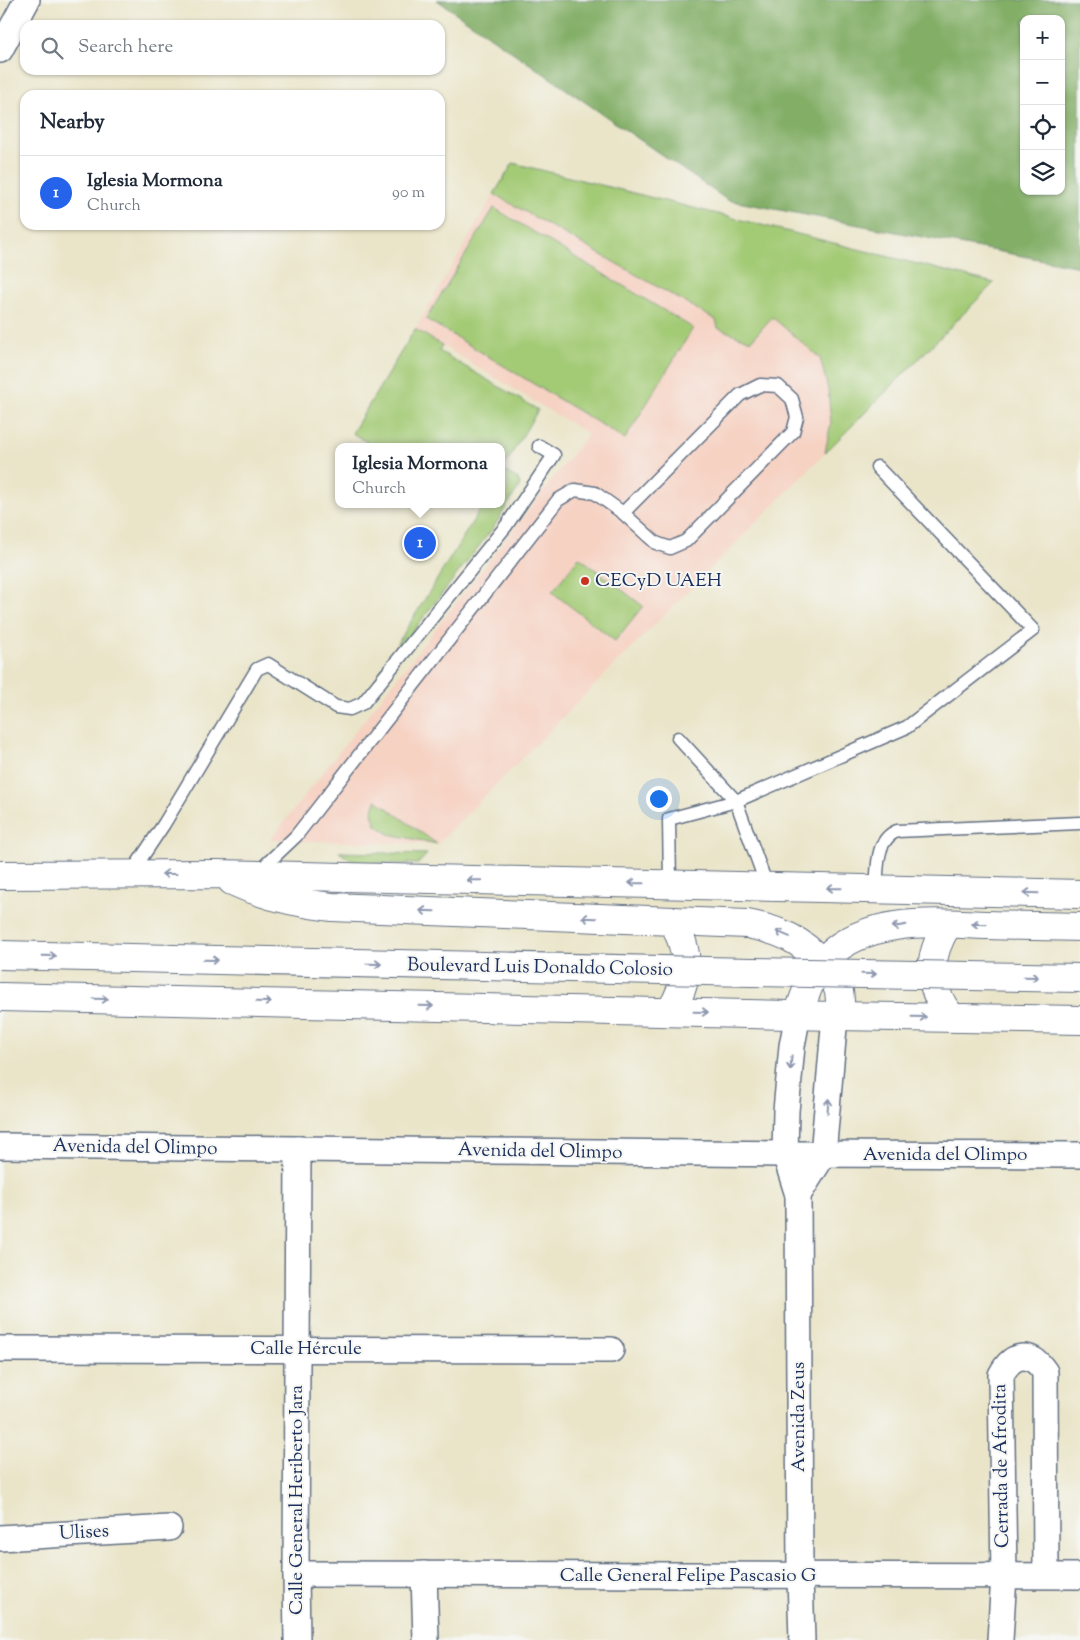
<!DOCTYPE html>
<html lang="en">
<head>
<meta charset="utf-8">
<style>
  :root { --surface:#fff; --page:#f2f2f3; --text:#1f2937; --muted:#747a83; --line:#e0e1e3; --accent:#2563eb }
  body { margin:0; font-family:"Sorts Mill Goudy",serif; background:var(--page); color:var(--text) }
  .controls { position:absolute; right:15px; top:15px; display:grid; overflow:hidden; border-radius:10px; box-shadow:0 1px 4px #0004 }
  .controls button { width:45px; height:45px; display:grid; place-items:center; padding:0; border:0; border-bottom:1px solid var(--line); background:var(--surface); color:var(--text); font:25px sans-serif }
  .you { position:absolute; left:658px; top:798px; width:18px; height:18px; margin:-12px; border:4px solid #fff; border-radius:50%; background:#1a73e8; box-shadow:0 0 0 8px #1a73e833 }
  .badge { display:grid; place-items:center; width:32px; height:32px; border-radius:50%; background:var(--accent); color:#fff; font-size:16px; font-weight:700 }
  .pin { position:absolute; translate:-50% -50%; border:2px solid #fff; box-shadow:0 1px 5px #0006 }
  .popup { position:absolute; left:335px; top:443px; width:170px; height:65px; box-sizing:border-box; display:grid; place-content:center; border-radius:10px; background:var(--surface); filter:drop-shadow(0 1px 4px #0005); font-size:16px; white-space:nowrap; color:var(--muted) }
  .popup b { font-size:19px; color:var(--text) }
  .popup::after { content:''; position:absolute; left:50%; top:100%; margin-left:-10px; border:10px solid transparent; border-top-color:var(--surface) }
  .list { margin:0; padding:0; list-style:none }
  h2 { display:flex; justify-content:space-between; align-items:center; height:65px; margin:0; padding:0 20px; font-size:21px }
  h2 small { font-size:16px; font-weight:400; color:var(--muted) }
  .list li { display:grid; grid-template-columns:32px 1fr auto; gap:15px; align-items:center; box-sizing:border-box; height:75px; padding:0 20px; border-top:1px solid var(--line) }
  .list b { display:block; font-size:19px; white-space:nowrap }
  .list p { margin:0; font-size:16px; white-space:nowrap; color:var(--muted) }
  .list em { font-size:16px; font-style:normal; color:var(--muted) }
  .icon { flex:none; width:28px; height:28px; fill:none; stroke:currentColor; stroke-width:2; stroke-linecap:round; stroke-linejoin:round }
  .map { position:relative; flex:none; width:1080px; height:1640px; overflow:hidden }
  .search { position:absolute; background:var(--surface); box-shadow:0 1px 4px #0004; left:20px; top:20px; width:425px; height:55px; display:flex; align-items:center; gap:12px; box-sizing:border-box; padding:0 18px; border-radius:15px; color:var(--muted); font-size:19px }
  .panel { position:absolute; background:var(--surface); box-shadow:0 1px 4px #0004; left:20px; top:90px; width:425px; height:140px; border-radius:15px }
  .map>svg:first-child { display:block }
  .built { fill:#f6d2c3 }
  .green { fill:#a3ca75; stroke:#5f7c6a }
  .forest { fill:#82ae66; stroke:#4e6e62; fill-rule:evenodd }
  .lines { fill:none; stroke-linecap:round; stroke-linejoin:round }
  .service-casing { stroke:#636f83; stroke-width:15 }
  .minor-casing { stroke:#636f83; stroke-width:28 }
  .tertiary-casing { stroke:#636f83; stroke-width:30 }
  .primary-casing { stroke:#636f83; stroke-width:30 }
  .service { stroke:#fff; stroke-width:12 }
  .minor { stroke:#fff; stroke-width:25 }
  .tertiary { stroke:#fff; stroke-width:28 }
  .primary { stroke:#fff; stroke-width:28 }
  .primary-bridge-casing { stroke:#636f83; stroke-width:30; stroke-linecap:butt }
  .primary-bridge { stroke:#fff; stroke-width:28 }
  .oneway { stroke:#8d97ae }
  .poi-dot { fill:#c8321e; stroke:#f6f6f2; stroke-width:2 }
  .labels { text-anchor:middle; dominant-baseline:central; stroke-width:4; stroke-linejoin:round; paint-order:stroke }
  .poi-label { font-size:19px; fill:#1b2f5e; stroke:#f6f6f2; text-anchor:start }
  .street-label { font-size:19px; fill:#1b2f5e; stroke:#f6f6f2 }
</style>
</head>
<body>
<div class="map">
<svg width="1080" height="1640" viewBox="0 0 1080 1640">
  <rect width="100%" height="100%" fill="#f6f6f2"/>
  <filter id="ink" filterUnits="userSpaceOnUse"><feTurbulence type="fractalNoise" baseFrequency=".02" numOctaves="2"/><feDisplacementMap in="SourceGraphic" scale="10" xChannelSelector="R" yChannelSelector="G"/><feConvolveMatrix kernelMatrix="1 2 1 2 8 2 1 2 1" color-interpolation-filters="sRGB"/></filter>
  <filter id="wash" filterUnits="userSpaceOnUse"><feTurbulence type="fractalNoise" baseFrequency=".0096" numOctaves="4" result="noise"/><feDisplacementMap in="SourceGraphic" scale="20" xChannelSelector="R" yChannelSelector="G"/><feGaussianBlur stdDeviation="1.12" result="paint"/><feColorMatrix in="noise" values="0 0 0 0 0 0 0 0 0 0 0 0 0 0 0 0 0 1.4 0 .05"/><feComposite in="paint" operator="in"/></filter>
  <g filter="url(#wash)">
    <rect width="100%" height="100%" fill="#eae5c9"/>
    <polygon class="built" points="513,163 994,283 437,844 270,840 588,434 415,329"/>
    <g class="green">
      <polygon points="513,163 994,283 825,453 831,422 828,389 820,358 772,317 751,341 718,328 716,320 494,194"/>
      <polygon points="494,208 693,328 625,439 426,319"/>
      <polygon points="415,329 442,345 439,351 538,410 502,470 518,479 520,485 493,528 375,680 481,508 476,504 501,504 501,447 375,447 352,433"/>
      <polygon points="579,557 643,606 615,641 552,592"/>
      <polygon points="376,800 437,844 389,834 376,825 372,813"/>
      <polygon points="339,852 427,854 418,864 356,863"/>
    </g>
    <path class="forest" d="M 437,0 L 1080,0 L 1080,267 L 727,200 ZM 1024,19 L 1061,19 L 1061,191 L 1024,191 Z"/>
  </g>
  <g filter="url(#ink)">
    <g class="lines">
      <defs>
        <g id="service">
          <polyline points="678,738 736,801 767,886"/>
          <polyline points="257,873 296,836 558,500 575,490 595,493 623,513 656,543 670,548 686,541 793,432 797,417 792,399 778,386 760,385 740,395 623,513"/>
          <polyline points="130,875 164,824 257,669 268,664 336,707 350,709 363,703 506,526 554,455 539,446"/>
          <polyline points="670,884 669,819 736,801 907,727 1033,630 877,467"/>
          <path d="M 876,889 C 878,869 875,840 897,831 L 1080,823"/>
        </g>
        <g id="minor">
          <polyline points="0,50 27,0"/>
          <polyline points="798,1014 792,1046 786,1111 785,1154 798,1195 800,1576 802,1640"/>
          <polyline points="0,1146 785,1154 1080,1155"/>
          <polyline points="798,1195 823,1155 835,1016"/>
          <polyline points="0,1349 611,1350"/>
          <polyline points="0,1538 169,1528"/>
          <polyline points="296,1574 1080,1576"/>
          <polyline points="424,1574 426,1640"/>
          <polyline points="297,1640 296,1574 298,1149"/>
          <path d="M 1000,1640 L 1004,1576 L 1001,1375 C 1013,1352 1031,1351 1045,1372 L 1046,1575"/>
        </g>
        <g id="tertiary">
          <path d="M 948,924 C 927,957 926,986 951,1017"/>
          <polyline points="0,997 835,1016 1080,1020"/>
          <path d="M 670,1012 C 690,980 691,954 673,921"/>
        </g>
        <g id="primary">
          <polyline points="0,875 217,874 1080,894"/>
          <path d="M 232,881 C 264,896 297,903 332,907 L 747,924 C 780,930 802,940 824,965 C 833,975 840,988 840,1001 C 840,1006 837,1011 835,1016"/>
          <path d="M 798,1014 C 806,994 811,973 827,957 C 868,916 935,923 988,925 C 1019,926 1049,926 1080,927"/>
        </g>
      </defs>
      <use href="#service" class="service-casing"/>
      <use href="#minor" class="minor-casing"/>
      <use href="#tertiary" class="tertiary-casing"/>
      <use href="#primary" class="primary-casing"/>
      <use href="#service" class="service"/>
      <use href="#minor" class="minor"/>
      <use href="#tertiary" class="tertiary"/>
      <use href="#primary" class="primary"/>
      <defs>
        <polyline id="primary-bridge" points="0,955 750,972 1080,978"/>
      </defs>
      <use href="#primary-bridge" class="primary-bridge-casing"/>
      <use href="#primary-bridge" class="primary-bridge"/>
    </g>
    <defs><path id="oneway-shaft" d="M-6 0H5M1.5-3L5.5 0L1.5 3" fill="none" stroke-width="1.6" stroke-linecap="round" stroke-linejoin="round" transform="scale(1.25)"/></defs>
    <g class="oneway">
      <use href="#oneway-shaft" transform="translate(169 874) rotate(180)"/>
      <use href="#oneway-shaft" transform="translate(474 880) rotate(-179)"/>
      <use href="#oneway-shaft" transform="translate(636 883) rotate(-179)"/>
      <use href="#oneway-shaft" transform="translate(834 888) rotate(-179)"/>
      <use href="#oneway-shaft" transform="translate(1031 893) rotate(-178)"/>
      <use href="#oneway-shaft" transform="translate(427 911) rotate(-178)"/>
      <use href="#oneway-shaft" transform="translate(589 918) rotate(-178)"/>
      <use href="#oneway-shaft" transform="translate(979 924) rotate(-178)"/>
      <use href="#oneway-shaft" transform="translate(899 926) rotate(171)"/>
      <use href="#oneway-shaft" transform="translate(783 934) rotate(-157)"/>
      <use href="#oneway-shaft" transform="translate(49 956) rotate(1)"/>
      <use href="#oneway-shaft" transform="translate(211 960) rotate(1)"/>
      <use href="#oneway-shaft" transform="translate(374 964) rotate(1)"/>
      <use href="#oneway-shaft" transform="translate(869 974) rotate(1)"/>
      <use href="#oneway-shaft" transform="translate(1031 977) rotate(1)"/>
      <use href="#oneway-shaft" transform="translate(101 999) rotate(1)"/>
      <use href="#oneway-shaft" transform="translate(264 1002) rotate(1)"/>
      <use href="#oneway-shaft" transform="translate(426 1006) rotate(1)"/>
      <use href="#oneway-shaft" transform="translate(701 1012) rotate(1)"/>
      <use href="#oneway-shaft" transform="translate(919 1017) rotate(1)"/>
      <use href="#oneway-shaft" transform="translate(791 1063) rotate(95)"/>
      <use href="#oneway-shaft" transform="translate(828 1106) rotate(-86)"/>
    </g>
  </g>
  <circle class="poi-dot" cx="585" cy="581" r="5"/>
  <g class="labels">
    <g class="poi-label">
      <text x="595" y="581">CECyD UAEH</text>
    </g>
    <g class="street-label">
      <text transform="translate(540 968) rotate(1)">Boulevard Luis Donaldo Colosio</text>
      <text transform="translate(135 1148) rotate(1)">Avenida del Olimpo</text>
      <text transform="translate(540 1152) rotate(1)">Avenida del Olimpo</text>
      <text x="945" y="1155">Avenida del Olimpo</text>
      <text x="306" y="1349">Calle Hércule</text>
      <text transform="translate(799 1417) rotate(-90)">Avenida Zeus</text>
      <text transform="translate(1002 1466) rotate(-91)">Cerrada de Afrodita</text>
      <text transform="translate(297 1500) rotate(-90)">Calle General Heriberto Jara</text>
      <text transform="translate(84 1533) rotate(-3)">Ulises</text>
      <text x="688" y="1576">Calle General Felipe Pascasio G</text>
    </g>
  </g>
</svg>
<div class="controls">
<button>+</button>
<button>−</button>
<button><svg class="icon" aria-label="locate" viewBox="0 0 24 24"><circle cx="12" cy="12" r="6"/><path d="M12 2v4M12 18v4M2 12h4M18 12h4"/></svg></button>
<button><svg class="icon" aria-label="layers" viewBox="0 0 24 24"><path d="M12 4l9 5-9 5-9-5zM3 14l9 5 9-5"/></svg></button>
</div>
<div class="you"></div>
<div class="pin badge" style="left:420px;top:543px">1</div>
<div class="popup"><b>Iglesia Mormona</b>Church</div>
<div class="search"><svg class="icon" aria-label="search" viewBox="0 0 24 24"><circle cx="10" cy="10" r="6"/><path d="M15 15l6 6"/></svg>Search here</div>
<section class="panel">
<h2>Nearby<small></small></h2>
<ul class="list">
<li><span class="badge">1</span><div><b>Iglesia Mormona</b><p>Church</p></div><em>90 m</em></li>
</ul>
</section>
</div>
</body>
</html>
